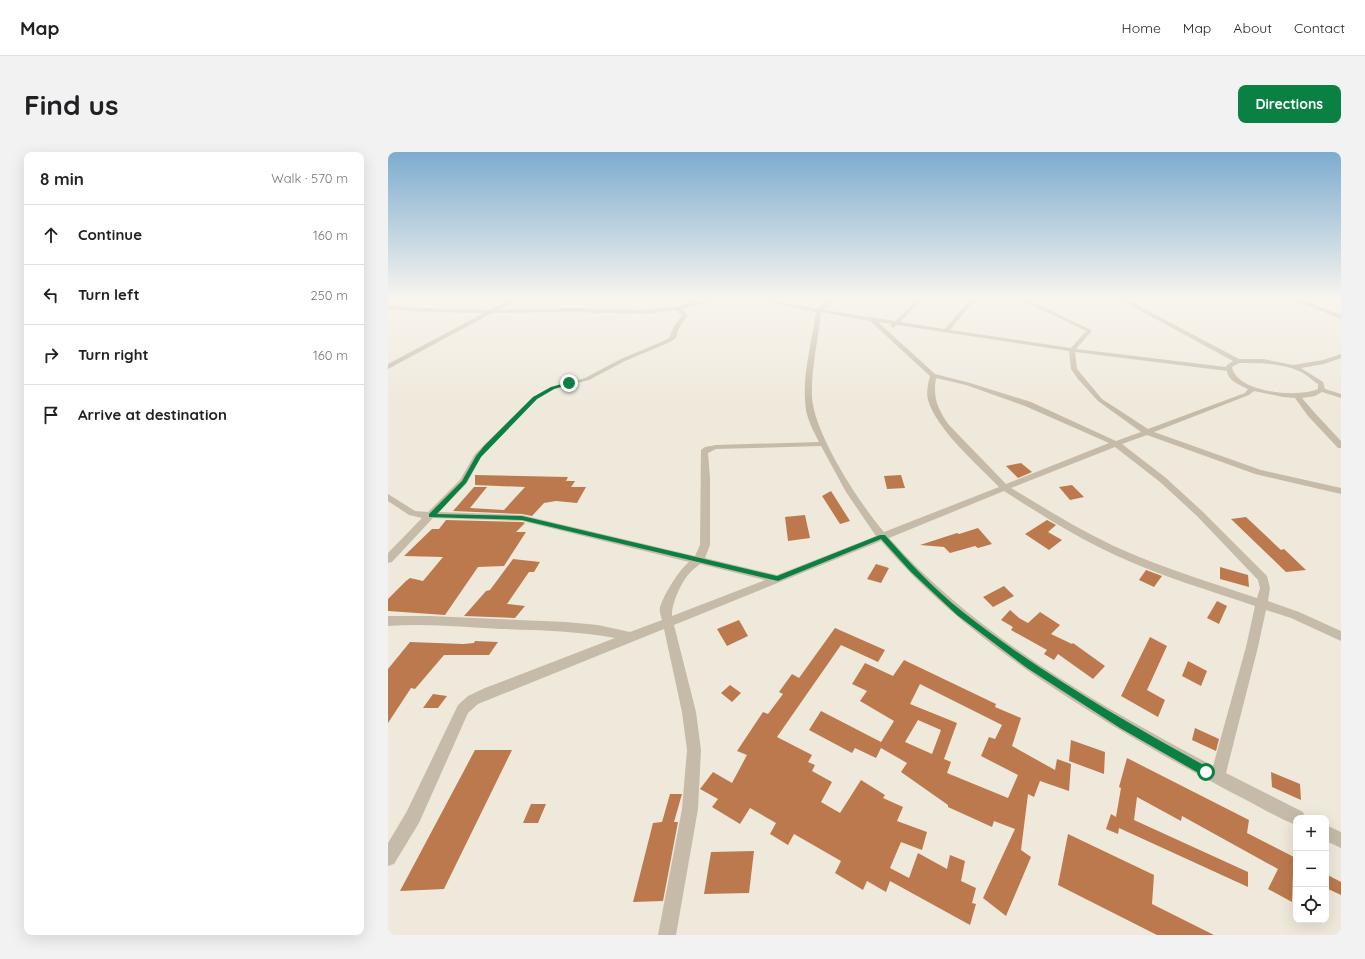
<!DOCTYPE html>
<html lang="en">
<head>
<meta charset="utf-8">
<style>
  :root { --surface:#fff; --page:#f2f2f2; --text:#202124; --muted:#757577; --line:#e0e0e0; --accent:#0b8043 }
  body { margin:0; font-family:Quicksand,sans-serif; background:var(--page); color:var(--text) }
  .controls { position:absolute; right:12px; bottom:12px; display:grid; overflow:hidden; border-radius:8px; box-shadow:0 4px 16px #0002 }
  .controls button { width:36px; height:36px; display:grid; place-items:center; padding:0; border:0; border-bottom:1px solid var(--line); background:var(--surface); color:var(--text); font:20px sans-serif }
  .stop { position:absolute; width:12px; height:12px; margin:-9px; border:3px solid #0b8043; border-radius:50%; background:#fff }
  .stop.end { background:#0b8043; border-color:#fff; box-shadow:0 1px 4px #0008 }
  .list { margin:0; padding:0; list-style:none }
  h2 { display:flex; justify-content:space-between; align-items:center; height:52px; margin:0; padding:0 16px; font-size:17px }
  h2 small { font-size:13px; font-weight:400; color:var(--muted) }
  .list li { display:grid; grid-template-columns:26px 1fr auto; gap:12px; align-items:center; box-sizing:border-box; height:60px; padding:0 16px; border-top:1px solid var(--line) }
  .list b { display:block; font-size:15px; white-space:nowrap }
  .list em { font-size:13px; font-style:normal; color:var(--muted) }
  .icon { flex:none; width:22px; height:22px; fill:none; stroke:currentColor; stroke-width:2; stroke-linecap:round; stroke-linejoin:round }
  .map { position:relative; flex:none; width:953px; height:783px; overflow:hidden; border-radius:8px }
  header { display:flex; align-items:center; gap:24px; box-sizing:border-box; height:56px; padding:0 20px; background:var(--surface); border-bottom:1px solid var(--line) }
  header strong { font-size:19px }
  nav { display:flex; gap:22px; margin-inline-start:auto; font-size:14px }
  .intro { display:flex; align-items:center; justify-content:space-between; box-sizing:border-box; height:96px; padding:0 24px }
  h1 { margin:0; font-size:28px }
  .button { padding:10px 18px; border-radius:8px; background:var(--accent); color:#fff; font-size:14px; font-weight:700 }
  main { display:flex; gap:24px; padding:0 24px }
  aside { flex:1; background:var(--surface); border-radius:8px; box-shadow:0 4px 16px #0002 }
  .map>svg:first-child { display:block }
  .building { fill:#bc794d; fill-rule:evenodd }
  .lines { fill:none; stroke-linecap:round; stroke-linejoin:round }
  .street { fill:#c6bba8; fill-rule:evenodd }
  .route { fill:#0b8043 }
</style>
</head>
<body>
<header>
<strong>Map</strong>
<nav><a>Home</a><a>Map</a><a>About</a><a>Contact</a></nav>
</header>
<div class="intro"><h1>Find us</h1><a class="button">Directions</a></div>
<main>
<aside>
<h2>8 min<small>Walk · 570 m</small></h2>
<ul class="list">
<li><svg class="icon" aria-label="ahead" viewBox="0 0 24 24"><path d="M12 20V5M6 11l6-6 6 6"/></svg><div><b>Continue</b></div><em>160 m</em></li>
<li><svg class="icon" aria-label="left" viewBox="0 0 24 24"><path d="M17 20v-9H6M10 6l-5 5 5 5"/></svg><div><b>Turn left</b></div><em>250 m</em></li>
<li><svg class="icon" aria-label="right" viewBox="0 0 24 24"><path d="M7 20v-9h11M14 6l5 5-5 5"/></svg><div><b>Turn right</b></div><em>160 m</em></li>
<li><svg class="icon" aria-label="arrive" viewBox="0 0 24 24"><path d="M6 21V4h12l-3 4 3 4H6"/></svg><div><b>Arrive at destination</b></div></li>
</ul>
</aside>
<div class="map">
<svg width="953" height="783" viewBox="0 0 953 783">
  <rect width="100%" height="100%" fill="#efe9db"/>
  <g class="building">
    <polygon points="633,311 644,320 630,326 618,314"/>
    <polygon points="87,323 180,325 178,329 187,329 183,335 198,335 189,351 168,349 156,351 144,364 134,362 65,359 86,335 99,335 82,356 116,358 137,335 87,333"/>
    <polygon points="513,323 517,336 499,337 496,324"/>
    <polygon points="684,333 696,345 682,348 671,335"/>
    <polygon points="443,339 462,369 452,372 434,344"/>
    <polygon points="417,363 422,386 400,389 397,365"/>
    <polygon points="858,365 893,398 896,397 918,418 898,420 843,367"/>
    <polygon points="58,368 134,370 137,371 128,380 138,380 116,414 90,415 57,463 0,459 0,447 18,429 22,426 35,429 55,405 16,404 44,377 51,377"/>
    <polygon points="659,368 668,373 660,380 674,388 661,398 637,382"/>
    <polygon points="590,376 604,392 590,396 587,394 562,401 556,395 532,393 569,381 571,382"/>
    <polygon points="125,407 152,410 146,420 141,420 119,452 137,454 127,466 76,464 98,439 102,438"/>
    <polygon points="488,412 501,416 493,431 479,427"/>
    <polygon points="832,415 860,423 861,435 832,427"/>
    <polygon points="758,418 774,424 766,435 751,428"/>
    <polygon points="616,434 626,444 605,455 595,445"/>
    <polygon points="829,449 839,454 831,472 819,466"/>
    <polygon points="622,458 631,466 640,471 652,460 672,473 663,482 684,492 685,491 717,514 705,527 670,502 666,508 656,502 659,498 623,478 625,475 613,468"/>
    <polygon points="351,468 360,484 339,494 329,477"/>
    <polygon points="447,476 497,498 490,510 453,493 389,585 424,603 420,610 427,613 424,619 444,630 433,650 452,661 473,628 497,643 495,646 515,655 509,669 539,680 534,698 513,690 502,716 521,726 530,701 559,717 562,703 577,709 573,729 588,736 584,751 588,752 582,773 502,729 498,740 479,729 475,738 447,721 453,709 406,682 400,693 382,682 388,671 362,656 352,672 324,655 330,647 312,637 325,620 344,631 359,603 349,599 375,560 380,562 395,542 391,540 404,522 411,526"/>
    <polygon points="762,485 779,494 759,538 777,548 770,565 733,544"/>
    <polygon points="87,489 110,490 101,503 56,503 27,537 23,536 0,571 0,517 22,490 75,492 86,491"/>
    <path d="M 516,508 L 608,552 L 607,555 L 633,566 L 624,594 L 667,618 L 669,607 L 683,612 L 681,639 L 652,629 L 646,645 L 640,642 L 633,698 L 643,705 L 618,764 L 595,746 L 627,677 L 606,669 L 604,675 L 560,655 L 560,653 L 513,620 L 519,611 L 493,596 L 488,606 L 467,596 L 464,601 L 421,578 L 433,559 L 493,590 L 506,569 L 472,549 L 479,539 L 464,532 L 477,511 L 505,524 ZM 532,532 L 614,573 L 607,587 L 601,585 L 593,604 L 630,623 L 620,646 L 559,621 L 563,610 L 556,607 L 569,571 L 522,552 ZM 530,568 L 553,578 L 544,602 L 517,590 Z"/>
    <polygon points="800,509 819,519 813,534 794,524"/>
    <polygon points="342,533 353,541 344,550 333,541"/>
    <polygon points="45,542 59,544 50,556 35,556"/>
    <polygon points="807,576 831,587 828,599 804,588"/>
    <polygon points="683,588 717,600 716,622 681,609"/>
    <polygon points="87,598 124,598 56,737 12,739"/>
    <polygon points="739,606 861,668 859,681 908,706 908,724 905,722 904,750 880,737 890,717 794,664 793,669 749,645 746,668 860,720 860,735 731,676 730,682 718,677 723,662 728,665 733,636 731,635"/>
    <polygon points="883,620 912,632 913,648 884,635"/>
    <polygon points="282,642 294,642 286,670 290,670 275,749 245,750 265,671 274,670"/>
    <polygon points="143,652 158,652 150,671 135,671"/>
    <polygon points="680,682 766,723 764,752 826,783 769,783 670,733"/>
    <polygon points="366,699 361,741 316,742 323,700"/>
    <polygon points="938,722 953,730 953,743 938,736"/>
  </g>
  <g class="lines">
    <g class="street">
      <path d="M 125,146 L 131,146 L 110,158 L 186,156 L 253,158 L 286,155 L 326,146 L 337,146 L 294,157 L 300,163 L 291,176 L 288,186 L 282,190 L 237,209 L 201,228 L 167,237 L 149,247 L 93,305 L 79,331 L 51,360 L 134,363 L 307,404 L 312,393 L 313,298 L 317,295 L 328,293 L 431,290 C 426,280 420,269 418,258 C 413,225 424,192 428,160 L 388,152 L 376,146 L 383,146 L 391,150 L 429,157 L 442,146 L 448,146 L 435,158 L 507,169 L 531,146 L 536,146 L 512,170 L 557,177 L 583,146 L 588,146 L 562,178 L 683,196 L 698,179 L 630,146 L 637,146 L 703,178 L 703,180 L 688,197 L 838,215 L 839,213 L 845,209 L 729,146 L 736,146 L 851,207 L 875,207 L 905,213 L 935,208 L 953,202 L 953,206 L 936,212 L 913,216 L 935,230 L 937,237 L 953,242 L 953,246 L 934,240 L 927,244 L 914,246 L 926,260 L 953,289 L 953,296 L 950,296 L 920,264 L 907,246 L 895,245 L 866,239 L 861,243 L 766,280 L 873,318 L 953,336 L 953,342 L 867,322 L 759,283 L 734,292 L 778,326 L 815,360 L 879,424 L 882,436 L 880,449 L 911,460 L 953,479 L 953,489 L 903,466 L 878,458 L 870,495 L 838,621 L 915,660 L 917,666 L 908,666 L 908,673 C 892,667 877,658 862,650 C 834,636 808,621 780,606 C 676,546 572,481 493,389 L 286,473 L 308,560 L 313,598 L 310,657 L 288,783 L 270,783 L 294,657 L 299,598 L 294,560 L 276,477 L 90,552 L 80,561 L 31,671 L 6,712 L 0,714 L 0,691 L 19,659 L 70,553 L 80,544 L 97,536 L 227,486 C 189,479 151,478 113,477 C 76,475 38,471 0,474 L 0,464 L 42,464 L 178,470 L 210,473 L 242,480 L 274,468 C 273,464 271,459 272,455 C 276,442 291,418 301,410 L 134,369 L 45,366 L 4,410 L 0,411 L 0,401 L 34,366 L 21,363 L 0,349 L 0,342 L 27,359 L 40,360 L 72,328 L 87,302 L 145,245 L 163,235 L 197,226 L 233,207 L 278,188 L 282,185 L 285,176 L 294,163 L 288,158 L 253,162 L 186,160 L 104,161 L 0,217 L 0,212 L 96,161 L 34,160 L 0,157 L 0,153 L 34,156 L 102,158 ZM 433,160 L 482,169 L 542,224 C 540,231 538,241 540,248 C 549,278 589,312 611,335 L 496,380 C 472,352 426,282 424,245 C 423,217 430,189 433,160 ZM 490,170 L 504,172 L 502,174 L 505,176 L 509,173 L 681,199 L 683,217 L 690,227 L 710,249 L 753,280 L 728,289 L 643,250 L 582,231 L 547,222 ZM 687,200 L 839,219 C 840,229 852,233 860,237 L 857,241 L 760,277 L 714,247 L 689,217 ZM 851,211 C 871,211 892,211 911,219 C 918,222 924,228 930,232 L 930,237 C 910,246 849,241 844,215 ZM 548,226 L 578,233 L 637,254 L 721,291 L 618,332 L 561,273 C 549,256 545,246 548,226 ZM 433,294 L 458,340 L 488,384 L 389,423 L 317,406 L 322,393 L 322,326 L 320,301 L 328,297 ZM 727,295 L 772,330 L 809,364 L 870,428 L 872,436 L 869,446 C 824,431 778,417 735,398 C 696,381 660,358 623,336 ZM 616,339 C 652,362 688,385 727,403 C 772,424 820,438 867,454 L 858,495 L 825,614 C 709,552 590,485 501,386 ZM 312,412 L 377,428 L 284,464 C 283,453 293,431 300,423 C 303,419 308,415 312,412 Z"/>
      <polygon points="901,146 909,146 953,163 953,167"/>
      <polygon points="938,673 953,680 953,696 938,689"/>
    </g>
  </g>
  <linearGradient id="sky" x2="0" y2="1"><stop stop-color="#7daccf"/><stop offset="0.57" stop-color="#f8f5ef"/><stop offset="1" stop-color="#f8f5ef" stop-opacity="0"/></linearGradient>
  <rect width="953" height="256" fill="url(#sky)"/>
  <path class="route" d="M 181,230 L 182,232 L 166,237 L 149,247 L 93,305 L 78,331 L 49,362 L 134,364 L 389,424 L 492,383 L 497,383 C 521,410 546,437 575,460 C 651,520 736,569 821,616 L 822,620 L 821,623 L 818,624 L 814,623 L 732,576 L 639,516 L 569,463 L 523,420 L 493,387 L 390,429 L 134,368 L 41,365 L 41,362 L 74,329 L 88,304 L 96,294 L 145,245 L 163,235 Z"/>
</svg>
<div class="controls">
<button>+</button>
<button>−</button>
<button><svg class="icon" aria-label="locate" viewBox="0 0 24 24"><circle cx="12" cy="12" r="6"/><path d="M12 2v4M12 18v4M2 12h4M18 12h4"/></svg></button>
</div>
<div class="stop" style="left:818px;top:620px"></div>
<div class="stop end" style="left:181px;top:231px"></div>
</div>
</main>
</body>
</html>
